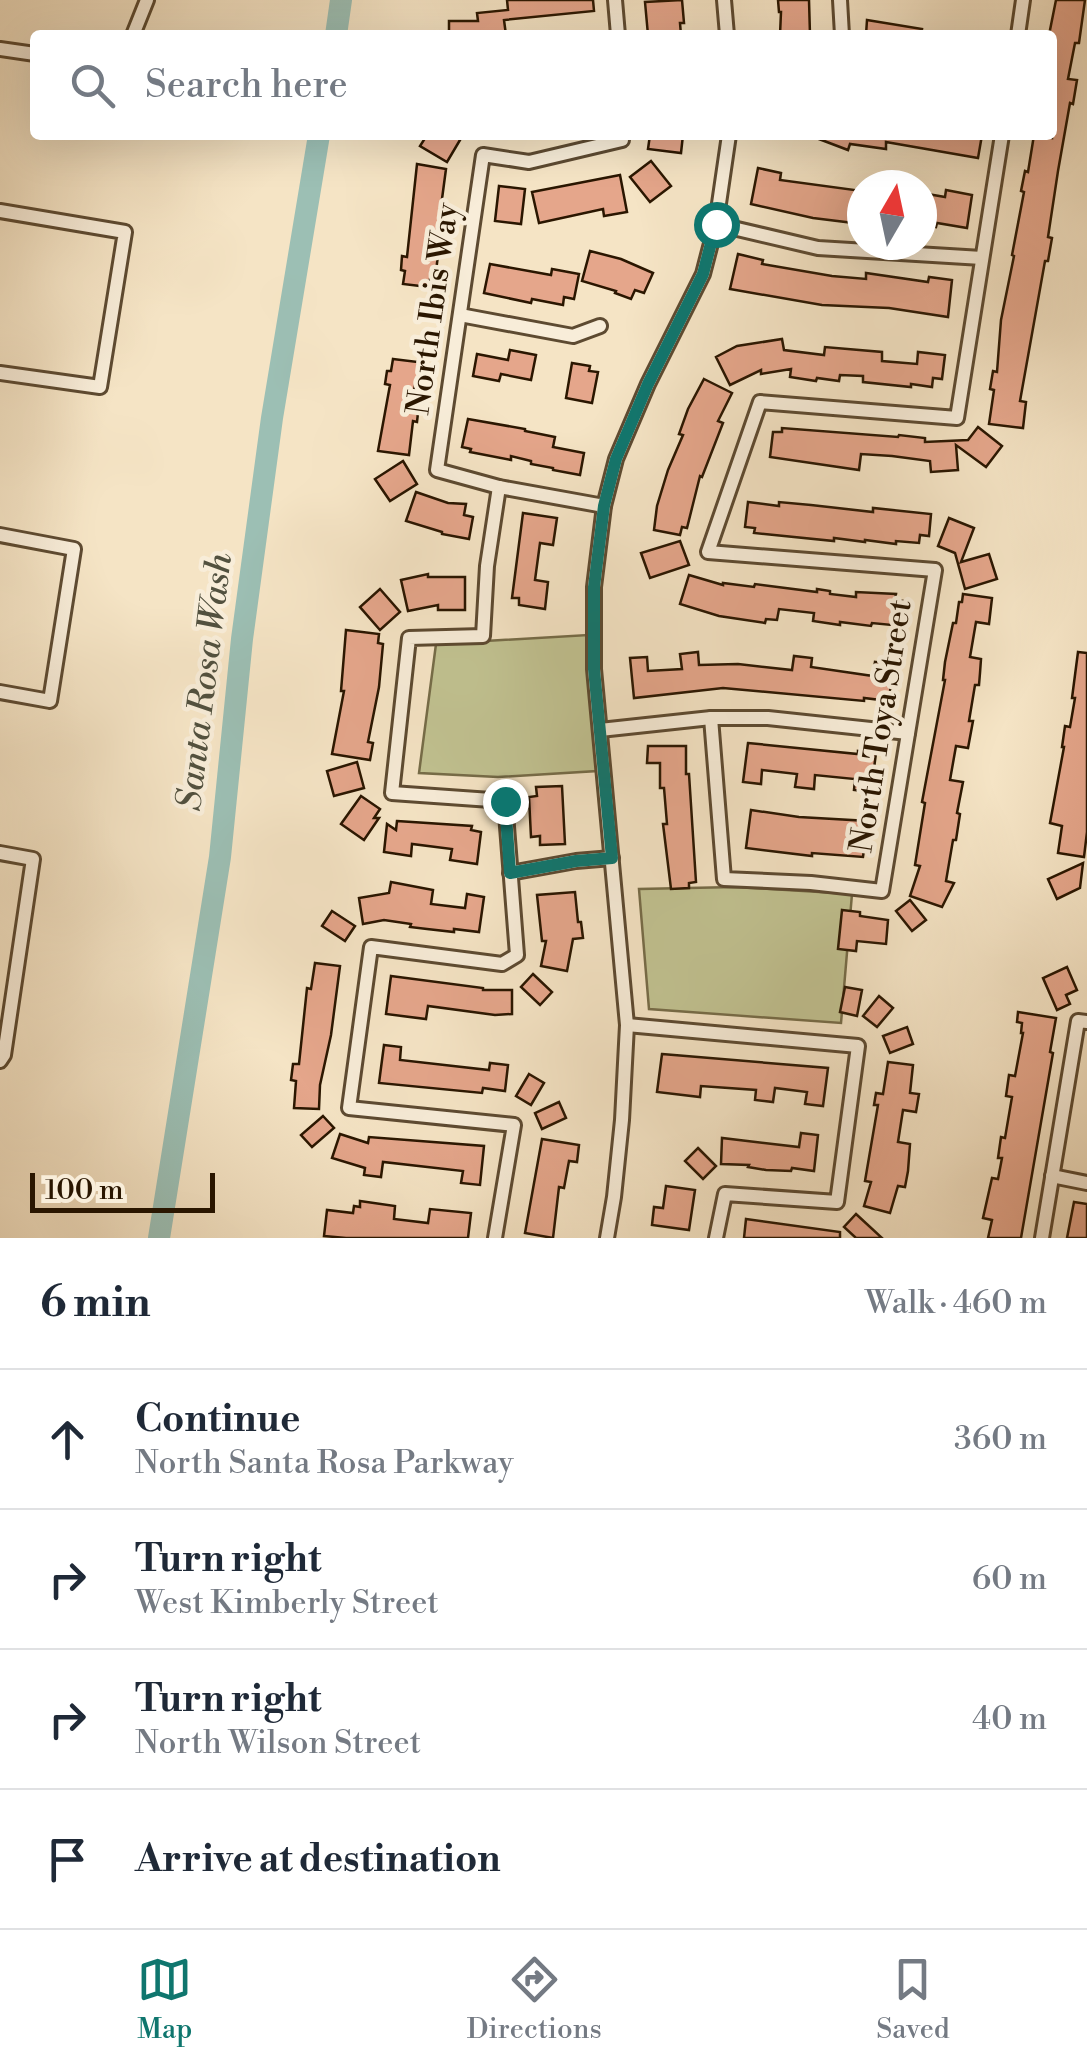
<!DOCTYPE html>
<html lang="en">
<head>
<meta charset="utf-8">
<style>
  :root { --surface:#fff; --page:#f2f2f3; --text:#1f2937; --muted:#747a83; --line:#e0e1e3; --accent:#0f766e }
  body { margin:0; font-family:"Libre Bodoni",serif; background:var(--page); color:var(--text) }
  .compass { position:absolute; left:847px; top:170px; width:90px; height:90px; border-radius:50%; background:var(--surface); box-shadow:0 10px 40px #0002; rotate:9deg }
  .scale { position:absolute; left:30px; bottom:25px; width:185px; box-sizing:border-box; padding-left:10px; border:5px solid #2a1600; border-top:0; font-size:28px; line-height:35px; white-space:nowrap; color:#2a1600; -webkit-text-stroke:8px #f8edd9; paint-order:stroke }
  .stop { position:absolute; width:30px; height:30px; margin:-22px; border:8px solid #0f766e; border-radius:50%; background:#fff }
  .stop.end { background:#0f766e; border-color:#fff; box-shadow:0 2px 10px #0008 }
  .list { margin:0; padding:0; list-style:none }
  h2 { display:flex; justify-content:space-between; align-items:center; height:130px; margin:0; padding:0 40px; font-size:42px }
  h2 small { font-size:32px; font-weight:400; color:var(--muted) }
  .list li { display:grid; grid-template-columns:65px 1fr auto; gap:30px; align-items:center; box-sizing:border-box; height:140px; padding:0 40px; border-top:2px solid var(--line) }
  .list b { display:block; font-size:38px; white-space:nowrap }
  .list p { margin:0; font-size:32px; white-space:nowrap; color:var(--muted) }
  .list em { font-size:32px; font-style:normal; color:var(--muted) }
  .icon { flex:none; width:55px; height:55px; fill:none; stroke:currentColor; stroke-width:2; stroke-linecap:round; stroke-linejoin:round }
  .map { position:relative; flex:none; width:1087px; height:1238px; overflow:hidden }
  .search { position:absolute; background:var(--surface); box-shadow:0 10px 40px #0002; left:30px; right:30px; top:30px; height:110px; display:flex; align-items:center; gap:25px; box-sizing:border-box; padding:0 35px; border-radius:10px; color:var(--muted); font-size:38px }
  .sheet { height:690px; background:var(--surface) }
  nav { display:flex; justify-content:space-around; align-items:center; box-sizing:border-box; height:140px; border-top:2px solid var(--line); background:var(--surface); font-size:28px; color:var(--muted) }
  nav a { display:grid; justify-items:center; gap:5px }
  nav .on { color:var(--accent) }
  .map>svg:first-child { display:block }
  .green { fill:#c1c291; stroke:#766c48; stroke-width:2.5 }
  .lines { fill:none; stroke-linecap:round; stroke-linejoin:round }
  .river { stroke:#9cbfb4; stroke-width:22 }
  .building { fill:#e5a68b; stroke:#2a1600; stroke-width:2.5 }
  .minor-casing { stroke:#5d4a31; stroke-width:18 }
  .minor { stroke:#f8edd9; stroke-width:12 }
  .route { stroke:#0f766e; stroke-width:12 }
  .labels { text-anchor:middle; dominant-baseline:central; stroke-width:9; stroke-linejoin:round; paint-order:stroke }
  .street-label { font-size:32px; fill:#2a1600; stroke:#f8edd9 }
  .water-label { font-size:35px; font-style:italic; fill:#52513f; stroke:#f8edd9 }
</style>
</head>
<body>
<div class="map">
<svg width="1087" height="1238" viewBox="0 0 1087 1238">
  <rect width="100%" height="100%" fill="#f5e4c5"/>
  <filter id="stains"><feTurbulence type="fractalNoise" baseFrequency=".002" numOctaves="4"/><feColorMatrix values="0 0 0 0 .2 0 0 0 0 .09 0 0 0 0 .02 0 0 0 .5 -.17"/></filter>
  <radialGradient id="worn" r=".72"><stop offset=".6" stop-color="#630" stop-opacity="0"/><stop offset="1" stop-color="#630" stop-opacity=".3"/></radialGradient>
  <g class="green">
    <polygon points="588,635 597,771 498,777 419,773 436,644"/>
    <polygon points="736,887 852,894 841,1023 649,1009 639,889"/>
  </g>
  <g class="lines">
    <g class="river">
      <polyline points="336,35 341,0"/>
      <polyline points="159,1238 220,857 242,639 272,418 319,135"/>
    </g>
  </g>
  <g class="building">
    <polygon points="507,0 593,0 594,11 504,20 506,35 449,35 449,21 478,21 477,13 508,10"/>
    <polygon points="682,0 684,23 680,23 681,35 648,35 645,2"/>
    <polygon points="778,0 809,0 810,35 780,35 781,12 779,12"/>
    <polygon points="1056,0 1085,0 1079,43 1075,43 1068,79 1077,80 1073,104 1070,103 1058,171 1048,237 1052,238 1048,261 1045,261 1020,401 1026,402 1023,428 989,424 994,390 990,389 993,371 997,372 1001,320 1014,256 1012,255 1024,192 1021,191 1025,171 1028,172 1034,135 1052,138 1052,35 1049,35"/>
    <polygon points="867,20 922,29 921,35 866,35"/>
    <polygon points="427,135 453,135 460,140 447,162 420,146"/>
    <polygon points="650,135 683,135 681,153 648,149"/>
    <polygon points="982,135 978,158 886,142 886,149 850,144 848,150 811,136"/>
    <polygon points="651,161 671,186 650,202 630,177"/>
    <polygon points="417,164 446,169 442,199 445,200 435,279 430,279 429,287 403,284 405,271 401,270 402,256 407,257"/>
    <polygon points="758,168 781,173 780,180 862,191 862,224 813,218 751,204"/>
    <polygon points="620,175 627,212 604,216 603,209 539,223 532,192"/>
    <polygon points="499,186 525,189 521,224 495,221"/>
    <polygon points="946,190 972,195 967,228 937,223 936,227 922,225 922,193 945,197"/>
    <polygon points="590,251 621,259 653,273 644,293 635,290 631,299 615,293 616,291 582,281"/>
    <polygon points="738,254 763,260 762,264 832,276 866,279 866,273 928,282 929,277 952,280 948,317 889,308 822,305 730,289"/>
    <polygon points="490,264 551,275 552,269 579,274 574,299 564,297 563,305 532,299 531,303 484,293"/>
    <polygon points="782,339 784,350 824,355 825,347 882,352 882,361 917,364 918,352 945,355 942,379 933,378 932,387 911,384 911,387 863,382 863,376 840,375 839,381 817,378 816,381 790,377 791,369 761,374 761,370 730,385 716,357 737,346"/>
    <polygon points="510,350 536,355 531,380 501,374 499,381 473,376 477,354 508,360"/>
    <polygon points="393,359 426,363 424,380 416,379 412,403 419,404 417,422 413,421 409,455 378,451 390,385 385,384 387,371 391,371"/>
    <polygon points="572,363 590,366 589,371 598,372 592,403 566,398"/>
    <polygon points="704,379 732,393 718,421 723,423 702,477 700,476 687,528 682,527 680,535 654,530 657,506 668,470 683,435 679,434 688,409"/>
    <polygon points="468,419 525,429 525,431 555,437 553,447 584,453 580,475 553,470 553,468 531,464 531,461 511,456 511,460 470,452 471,449 462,447"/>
    <polygon points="978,427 1002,446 986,467 956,445 958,470 931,472 930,461 892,456 861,454 859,470 770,457 773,432 782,432 782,428 898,437 899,435 925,438 925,442 968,440"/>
    <polygon points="403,461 417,484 390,501 375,479"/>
    <polygon points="416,492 448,503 466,504 464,515 473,517 469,539 442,534 442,532 406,521"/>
    <polygon points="748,502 779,506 779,502 811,505 873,512 873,508 931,514 929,536 920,535 919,543 896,541 896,544 865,540 865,542 834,538 834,541 754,533 755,528 745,527"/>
    <polygon points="523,513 557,518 553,545 540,543 535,580 548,582 545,609 519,605 519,598 512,598"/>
    <polygon points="949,518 974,528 961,562 989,554 997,579 965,589 955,553 938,546"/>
    <polygon points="680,541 689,565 650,578 641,553"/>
    <polygon points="428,574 428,577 465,577 465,610 438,610 438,605 408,611 401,580"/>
    <polygon points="689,575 723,585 723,583 754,587 755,584 817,592 817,589 830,591 830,594 856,597 856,592 896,594 895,600 905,601 902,626 872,623 871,626 840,622 840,625 813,621 814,613 779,609 777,620 766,619 765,623 719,616 680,604"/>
    <polygon points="380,589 400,612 380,630 360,607"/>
    <polygon points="963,594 992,598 989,624 976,622 970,657 981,659 980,673 979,685 975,685 969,721 973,721 968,748 956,746 950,780 963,782 957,813 960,814 956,840 953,840 946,881 954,883 942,907 910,896 920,866 915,865 925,803 922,802 945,680 943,680 945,662 953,623 956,623 959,602 962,602"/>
    <polygon points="346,630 379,634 378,643 383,644 379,687 368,742 373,743 370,760 332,754 344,691 341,691"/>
    <polygon points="698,652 699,665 738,664 792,670 794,656 812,658 811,667 873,676 875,662 893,664 889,701 864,698 864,701 723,688 634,698 630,658 647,657 648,671 682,669 680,654"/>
    <polygon points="1078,652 1087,653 1087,832 1084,857 1058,853 1062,826 1050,823 1064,747 1062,747 1065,726 1070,727 1075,698 1072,698"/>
    <polygon points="748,743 858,754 858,751 876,753 871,792 854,790 855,779 815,775 814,789 795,787 797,774 762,770 761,784 743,782"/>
    <polygon points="648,746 686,746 686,774 689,774 696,882 689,883 689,888 671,889 663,824 667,824 664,788 660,788 660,763 647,763"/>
    <polygon points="357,762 364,788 334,796 327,771"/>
    <polygon points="562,786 565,844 540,845 540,836 531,837 529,797 537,796 536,787"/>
    <polygon points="361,796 380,809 374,818 379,818 364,840 341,824"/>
    <polygon points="751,810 799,817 868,821 863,857 812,853 812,856 746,848"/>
    <polygon points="397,821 472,826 471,830 481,832 477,864 450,860 452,849 412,844 411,856 384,852 387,824 396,830"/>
    <polygon points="1083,863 1080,888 1057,899 1048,879"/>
    <polygon points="391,882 433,890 431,904 465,908 467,894 484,897 479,932 454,929 454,932 427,929 410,927 411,924 384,920 363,924 359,898 389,893"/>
    <polygon points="575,892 578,922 581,922 583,938 573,939 567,971 541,966 546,941 542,941 537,895"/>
    <polygon points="910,900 926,920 912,931 896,911"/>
    <polygon points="842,910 860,912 860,916 888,920 886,944 857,941 856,951 838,949"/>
    <polygon points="332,911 355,926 345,941 322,926"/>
    <polygon points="315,963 340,966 331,1035 320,1085 319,1109 294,1108 296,1081 291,1080 293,1064 299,1064 307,988 311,989"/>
    <polygon points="1067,967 1077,990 1066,995 1070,1004 1057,1010 1043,978"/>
    <polygon points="533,974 552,992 540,1005 521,987"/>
    <polygon points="391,976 483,988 483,990 512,990 512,1014 495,1015 428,1006 426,1019 386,1014"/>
    <polygon points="845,987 862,990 857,1016 840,1012"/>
    <polygon points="879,996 893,1008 877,1027 863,1016"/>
    <polygon points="1018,1012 1056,1018 1050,1052 1053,1053 1021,1238 988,1238 992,1220 983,1218 992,1178 998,1179 1002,1158 998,1158 1001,1137 1005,1138 1012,1097 1006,1096 1009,1075 1015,1076 1023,1033 1021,1033 1022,1023 1017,1022"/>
    <polygon points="907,1027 913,1044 890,1053 883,1036"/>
    <polygon points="384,1045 401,1047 400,1060 489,1070 490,1063 508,1065 505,1091 483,1088 482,1093 379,1083"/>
    <polygon points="662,1054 828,1068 823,1106 805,1104 807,1092 775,1088 773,1102 755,1100 756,1090 701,1086 700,1097 657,1092"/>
    <polygon points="888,1062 913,1065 910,1093 919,1094 916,1112 903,1110 898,1142 910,1144 908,1171 905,1187 898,1186 890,1213 864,1206 871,1182 865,1181 878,1105 874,1105 876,1093 883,1094"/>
    <polygon points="529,1074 544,1083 531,1105 516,1096"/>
    <polygon points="559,1102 566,1118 542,1129 535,1113"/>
    <polygon points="323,1116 334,1128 312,1147 301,1135"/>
    <polygon points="801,1133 818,1135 814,1171 792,1168 791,1171 766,1170 748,1167 749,1165 721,1164 722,1138 799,1147"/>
    <polygon points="340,1134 368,1143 369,1137 484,1146 480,1185 461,1183 463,1171 383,1162 381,1177 364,1175 365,1168 332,1158"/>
    <polygon points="542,1139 579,1145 577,1162 569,1161 564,1188 559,1187 553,1238 525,1233"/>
    <polygon points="698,1148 716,1166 703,1179 685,1161"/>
    <polygon points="666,1186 695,1190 689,1230 652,1225 654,1207 663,1208"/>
    <polygon points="360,1201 395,1206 394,1219 428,1223 430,1209 471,1213 468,1238 346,1238 324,1236 327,1210 353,1213 354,1206 360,1207"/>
    <polygon points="1074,1202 1087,1204 1087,1238 1067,1238"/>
    <polygon points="856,1214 882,1238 856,1238 844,1227"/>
    <polygon points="746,1219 840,1232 840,1238 744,1238"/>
  </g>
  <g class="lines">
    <defs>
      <g id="minor">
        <polyline points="615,0 618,35"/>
        <polyline points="724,0 727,35"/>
        <polyline points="840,0 842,35"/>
        <polyline points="133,35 147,0"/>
        <polyline points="1018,35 1023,0"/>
        <polyline points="0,49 35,54"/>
        <polyline points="0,211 125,232 100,387 0,373"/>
        <polyline points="716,224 818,248 982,258"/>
        <polyline points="460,315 573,336 600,326"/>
        <polyline points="604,506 499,487 437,470 483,155 529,162 622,140 622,135"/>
        <polyline points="0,535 74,549 50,701 0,692"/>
        <polyline points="711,718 724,879 811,883 882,891 935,570 708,552 760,402 957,418 1002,135"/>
        <polyline points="600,730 711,718 768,718 908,733"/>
        <polyline points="0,853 33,859 4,1055 0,1061"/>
        <polyline points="510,873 576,861 612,858"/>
        <polyline points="627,1025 858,1046 837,1202 725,1194 716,1238"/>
        <polyline points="1052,1176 1087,1183"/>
        <polyline points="495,1238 514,1125 349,1108 371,947 502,964 517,955 505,801 392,793 409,638 483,636 487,566 499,487"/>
        <polyline points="607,1238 614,1197 622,1120 627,1025 594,669 594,587 604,506 616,459 648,384 703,274 716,224 729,135"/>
        <polyline points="1042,1238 1078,1021 1087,1022"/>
      </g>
    </defs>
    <use href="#minor" class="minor-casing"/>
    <use href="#minor" class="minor"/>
  </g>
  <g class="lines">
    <polyline class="route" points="505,801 510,873 576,861 612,858 594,669 594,587 604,506 616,459 648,384 703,274 716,224"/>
  </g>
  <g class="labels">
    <g class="street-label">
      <text transform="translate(433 309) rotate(-82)">North Ibis Way</text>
      <text transform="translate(881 726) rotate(-81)">North Toya Street</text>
    </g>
    <g class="water-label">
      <text transform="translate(205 682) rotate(-83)">Santa Rosa Wash</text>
    </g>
  </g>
  <rect width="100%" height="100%" filter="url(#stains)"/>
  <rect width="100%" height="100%" fill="url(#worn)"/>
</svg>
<svg class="compass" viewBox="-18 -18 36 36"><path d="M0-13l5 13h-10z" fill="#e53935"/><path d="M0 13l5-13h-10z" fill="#747a83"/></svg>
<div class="scale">100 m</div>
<div class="stop" style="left:716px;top:224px"></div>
<div class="stop end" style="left:505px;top:801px"></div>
<div class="search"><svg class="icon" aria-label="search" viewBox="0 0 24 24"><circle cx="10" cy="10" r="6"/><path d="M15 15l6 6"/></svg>Search here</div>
</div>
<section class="sheet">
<h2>6 min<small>Walk · 460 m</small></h2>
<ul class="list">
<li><svg class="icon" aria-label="ahead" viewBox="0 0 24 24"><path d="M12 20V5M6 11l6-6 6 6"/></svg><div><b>Continue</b><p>North Santa Rosa Parkway</p></div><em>360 m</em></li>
<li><svg class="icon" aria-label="right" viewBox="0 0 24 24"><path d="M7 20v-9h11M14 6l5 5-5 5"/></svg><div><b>Turn right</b><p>West Kimberly Street</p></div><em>60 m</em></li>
<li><svg class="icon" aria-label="right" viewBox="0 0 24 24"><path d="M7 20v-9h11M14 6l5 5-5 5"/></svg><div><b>Turn right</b><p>North Wilson Street</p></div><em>40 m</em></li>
<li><svg class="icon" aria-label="arrive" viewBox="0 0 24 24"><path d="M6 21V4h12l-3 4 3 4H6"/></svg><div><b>Arrive at destination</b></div></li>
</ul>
</section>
<nav>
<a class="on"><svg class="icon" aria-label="map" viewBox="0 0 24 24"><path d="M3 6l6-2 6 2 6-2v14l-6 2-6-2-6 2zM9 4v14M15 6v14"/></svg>Map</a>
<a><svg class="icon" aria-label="directions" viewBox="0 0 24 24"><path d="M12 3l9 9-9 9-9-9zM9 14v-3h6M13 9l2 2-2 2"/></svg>Directions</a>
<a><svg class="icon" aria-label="saved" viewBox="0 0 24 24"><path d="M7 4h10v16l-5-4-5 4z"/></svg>Saved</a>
</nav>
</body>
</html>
